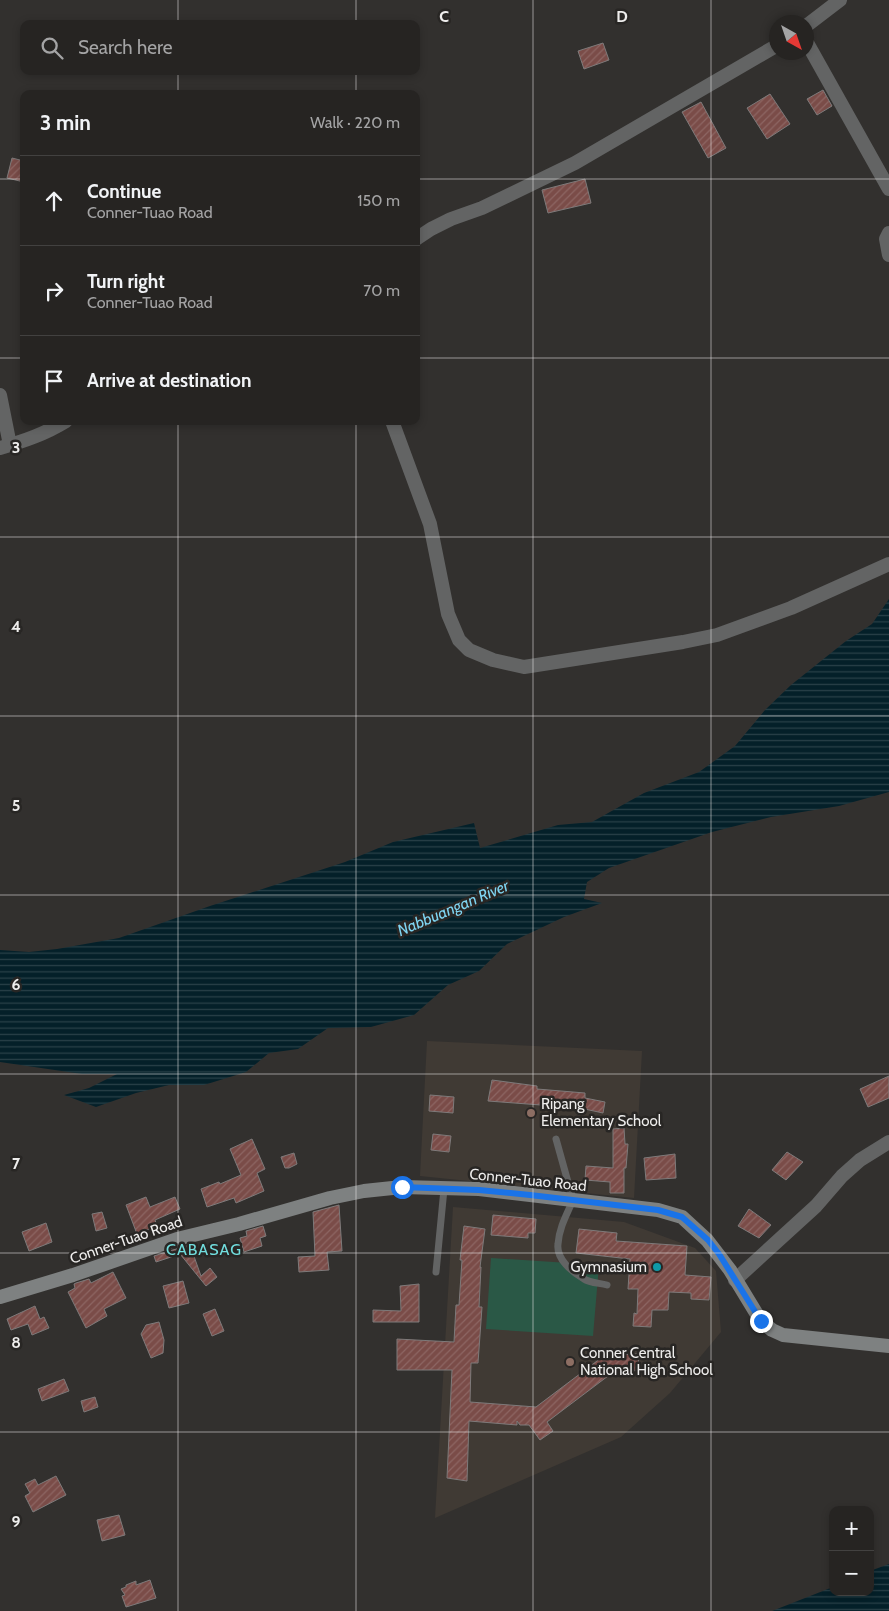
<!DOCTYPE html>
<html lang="en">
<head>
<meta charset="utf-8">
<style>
  :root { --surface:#262422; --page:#32302f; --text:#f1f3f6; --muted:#a4a4a5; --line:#424140 }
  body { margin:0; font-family:Cabin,sans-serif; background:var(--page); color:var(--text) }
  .controls { position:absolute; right:15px; bottom:15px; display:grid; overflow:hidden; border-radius:10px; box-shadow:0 2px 8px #0003 }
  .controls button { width:45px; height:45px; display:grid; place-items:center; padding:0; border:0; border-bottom:1px solid var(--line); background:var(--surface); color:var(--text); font:25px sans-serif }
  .compass { position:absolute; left:769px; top:15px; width:45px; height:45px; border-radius:50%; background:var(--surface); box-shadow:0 2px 8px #0003; rotate:140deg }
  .stop { position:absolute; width:15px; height:15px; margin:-11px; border:4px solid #1a73e8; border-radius:50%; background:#fff }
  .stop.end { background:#1a73e8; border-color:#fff; box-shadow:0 1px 5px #0008 }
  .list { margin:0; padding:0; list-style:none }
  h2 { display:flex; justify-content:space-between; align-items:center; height:65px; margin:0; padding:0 20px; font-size:21px }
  h2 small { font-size:16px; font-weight:400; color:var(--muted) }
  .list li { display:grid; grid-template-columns:32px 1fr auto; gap:15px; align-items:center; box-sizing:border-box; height:90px; padding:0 20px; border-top:1px solid var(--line) }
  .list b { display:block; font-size:19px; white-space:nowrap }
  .list p { margin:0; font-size:16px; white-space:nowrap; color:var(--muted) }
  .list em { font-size:16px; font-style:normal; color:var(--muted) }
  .icon { flex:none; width:28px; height:28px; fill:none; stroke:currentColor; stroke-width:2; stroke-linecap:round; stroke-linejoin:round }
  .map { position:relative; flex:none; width:889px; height:1611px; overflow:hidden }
  .search { position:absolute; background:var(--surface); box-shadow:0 2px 8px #0003; left:20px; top:20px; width:400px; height:55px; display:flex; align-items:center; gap:12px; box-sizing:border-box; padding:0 18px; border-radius:10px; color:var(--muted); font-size:19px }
  .panel { position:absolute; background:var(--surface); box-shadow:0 2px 8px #0003; left:20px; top:90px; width:400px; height:335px; border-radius:10px }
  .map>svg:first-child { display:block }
  .built { fill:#403a34 }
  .pitch { fill:#2a5846 }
  .water { fill:url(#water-rules) }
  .building { fill:url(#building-hatch); stroke:#7e7a7a }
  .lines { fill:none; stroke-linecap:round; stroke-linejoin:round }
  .service { stroke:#636464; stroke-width:7 }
  .minor { stroke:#636464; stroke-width:14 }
  .tertiary { stroke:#636464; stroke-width:14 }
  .secondary { stroke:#7e8181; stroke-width:14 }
  .route { stroke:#1a73e8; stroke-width:6 }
  .grid { fill:none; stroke:#eeedec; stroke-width:1; stroke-opacity:0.55 }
  .education-dot { fill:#8d6e63; stroke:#282624; stroke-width:2 }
  .culture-dot { fill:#0f9aa8; stroke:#282624; stroke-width:2 }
  .labels { text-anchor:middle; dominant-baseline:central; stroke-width:5; stroke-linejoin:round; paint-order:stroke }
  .poi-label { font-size:15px; fill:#eeedec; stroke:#282624; text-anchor:start }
  .street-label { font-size:15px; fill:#eeedec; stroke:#282624 }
  .water-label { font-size:16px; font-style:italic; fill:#7fd5f2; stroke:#282624 }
  .neighbourhood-label { font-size:16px; letter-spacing:1px; fill:#71dddd; stroke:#282624 }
  .grid-label { font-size:16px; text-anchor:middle; font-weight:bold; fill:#eeedec; stroke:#282624; stroke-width:5; stroke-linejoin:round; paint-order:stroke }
</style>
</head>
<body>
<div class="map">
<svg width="889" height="1611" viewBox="0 0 889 1611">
  <defs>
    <pattern id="water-rules" width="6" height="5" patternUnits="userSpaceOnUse" patternTransform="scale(1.25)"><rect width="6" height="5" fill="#042029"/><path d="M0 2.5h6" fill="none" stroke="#294148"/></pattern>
    <pattern id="building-hatch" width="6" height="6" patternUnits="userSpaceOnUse" patternTransform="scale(1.25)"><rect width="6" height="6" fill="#7a4c48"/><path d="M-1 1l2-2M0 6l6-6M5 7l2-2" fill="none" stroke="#8d6663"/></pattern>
  </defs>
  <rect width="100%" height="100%" fill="#32302e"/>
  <g class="built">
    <polygon points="427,1041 642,1051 634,1198 420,1176"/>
    <polygon points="453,1207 624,1222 695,1248 716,1271 721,1332 670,1393 621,1437 435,1518"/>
  </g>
  <polygon class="pitch" points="491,1258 599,1265 593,1336 486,1329"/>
  <g class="water">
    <polygon points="889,599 889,792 839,806 771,817 712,832 609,868 587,882 584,899 602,903 564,917 507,944 479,971 448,985 414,1015 371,1027 328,1028 298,1049 269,1053 246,1072 204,1085 169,1085 136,1093 96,1107 64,1095 89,1088 117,1074 82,1074 0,1062 0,950 29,952 57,949 119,938 210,906 345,862 393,842 474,823 480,848 558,825 592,822 644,793 699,772 735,746 765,710 791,685 846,641 872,624"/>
    <polygon points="889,1564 889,1611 772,1611 833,1587 833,1592 870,1592 870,1571"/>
  </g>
  <g class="building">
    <polygon points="603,43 609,60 584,69 578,51"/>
    <polygon points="823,90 832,106 817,115 807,99"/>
    <polygon points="770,94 790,124 767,139 747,108"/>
    <polygon points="701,102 726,148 708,158 682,112"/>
    <polygon points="12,158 24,161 24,182 7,178"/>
    <polygon points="585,179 591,203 548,213 542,190"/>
    <polygon points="889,1076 889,1098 868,1107 860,1089"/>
    <polygon points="492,1080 537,1086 537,1089 585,1093 585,1098 605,1102 603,1113 580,1108 488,1101"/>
    <polygon points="430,1095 454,1097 453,1113 429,1111"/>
    <polygon points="624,1128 625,1144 628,1144 626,1168 624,1168 624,1193 610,1193 610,1182 585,1180 586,1166 613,1168 613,1129"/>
    <polygon points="433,1134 451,1136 449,1152 431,1150"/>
    <polygon points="252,1139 265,1169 257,1173 264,1191 236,1203 234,1198 207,1207 201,1189 219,1182 220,1184 241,1175 230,1149"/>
    <polygon points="787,1152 803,1162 786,1180 772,1170"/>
    <polygon points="294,1153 297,1164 289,1168 285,1168 281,1157"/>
    <polygon points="675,1154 676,1178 646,1180 644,1158"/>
    <polygon points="146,1197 150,1207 175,1197 180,1209 155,1220 157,1226 137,1234 126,1205"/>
    <polygon points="339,1205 342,1251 327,1252 329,1270 299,1272 298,1257 315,1256 313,1212"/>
    <polygon points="749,1209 771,1225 759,1238 738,1226"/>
    <polygon points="102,1212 107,1228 96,1231 92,1214"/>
    <polygon points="493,1215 536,1219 535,1233 528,1233 528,1238 491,1235"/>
    <polygon points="46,1223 52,1242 29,1251 22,1232"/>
    <polygon points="263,1226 266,1236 260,1238 262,1246 244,1252 240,1238 247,1236 246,1231"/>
    <polygon points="464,1226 485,1229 480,1267 481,1267 479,1307 482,1307 478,1363 471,1363 470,1402 536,1407 605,1355 638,1354 639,1370 619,1371 619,1375 608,1376 547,1422 553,1431 540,1440 529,1425 520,1425 517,1421 517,1425 469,1421 467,1481 447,1478 452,1370 397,1370 397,1339 454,1342 456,1305 459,1305 462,1260 460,1260"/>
    <polygon points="579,1229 617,1233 616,1241 687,1246 685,1275 711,1277 709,1300 691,1299 691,1293 669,1292 668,1310 652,1310 651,1327 633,1326 634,1313 637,1314 638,1289 628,1289 630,1259 576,1253"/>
    <polygon points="190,1245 201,1276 210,1268 217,1277 206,1286 176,1249"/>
    <polygon points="176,1249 177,1255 156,1262 154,1256"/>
    <polygon points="113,1272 126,1298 104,1309 107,1316 86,1328 68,1292 75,1288 74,1284 76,1283 89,1279 91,1283"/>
    <polygon points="183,1281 189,1303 169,1308 163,1286"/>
    <polygon points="419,1284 419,1322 373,1322 373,1310 401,1311 400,1286"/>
    <polygon points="35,1306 40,1319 44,1317 49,1328 32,1335 28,1324 11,1330 7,1319"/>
    <polygon points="215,1309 224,1331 212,1336 203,1314"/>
    <polygon points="159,1322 164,1340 163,1353 151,1358 141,1334 146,1325"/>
    <polygon points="64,1379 69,1391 42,1401 38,1389"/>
    <polygon points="95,1397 98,1407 84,1412 81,1401"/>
    <polygon points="56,1476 66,1495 33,1512 25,1496 30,1493 25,1484 35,1479 38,1485"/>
    <polygon points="119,1515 125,1535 102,1541 97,1520"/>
    <polygon points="150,1580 156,1598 126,1607 122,1596 125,1595 121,1589 126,1587 126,1585 136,1581 136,1585"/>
  </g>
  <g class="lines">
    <g class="service">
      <path d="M 556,1139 L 573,1200 C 567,1214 559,1228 558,1244 C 556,1259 572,1272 584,1279 C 590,1283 600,1283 607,1285"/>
      <polyline points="436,1272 444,1189"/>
    </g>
    <g class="minor">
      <polyline points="806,41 889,189"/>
      <polyline points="889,233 886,239 889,255"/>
      <polyline points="0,395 10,445"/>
      <polyline points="392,421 430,524 448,614 459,640 469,650 493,660 524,667 683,642 717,635 791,608 889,564"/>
      <polyline points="735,1280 816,1206 842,1176 860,1160 889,1142"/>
    </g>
    <g class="tertiary">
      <polyline points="806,26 840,0"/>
      <polyline points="416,239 431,229 451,219 482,208 575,163 776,46"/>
      <path d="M 0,448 C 24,441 45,434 66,421"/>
    </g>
    <polyline class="secondary" points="0,1297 73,1275 177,1239 239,1224 330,1198 364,1191 402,1187 479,1189 658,1210 682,1217 707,1240 730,1270 761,1321 772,1330 783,1335 889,1346"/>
  </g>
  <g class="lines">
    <polyline class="route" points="402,1187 479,1190 530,1195 658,1210 682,1217 708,1240 719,1254 761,1321"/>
  </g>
  <path class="grid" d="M 178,0 L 178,24M 356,0 L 356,24M 533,0 L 533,1611M 711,0 L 711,1611M 178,71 L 178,94M 356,71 L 356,94M 0,179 L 24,179M 416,179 L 889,179M 0,358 L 24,358M 416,358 L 889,358M 178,421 L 178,1611M 356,421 L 356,1611M 0,537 L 889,537M 0,716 L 889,716M 0,895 L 889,895M 0,1074 L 889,1074M 0,1253 L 889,1253M 0,1432 L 889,1432"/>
  <g class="education-dot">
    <circle cx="531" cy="1113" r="5"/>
    <circle cx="570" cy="1362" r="5"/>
  </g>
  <circle class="culture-dot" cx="657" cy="1267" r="5"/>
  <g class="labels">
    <g class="poi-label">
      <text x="541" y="1104">Ripang<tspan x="541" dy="17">Elementary School</tspan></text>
      <text x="647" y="1267" text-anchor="end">Gymnasium</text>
      <text x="580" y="1353">Conner Central<tspan x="580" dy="17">National High School</tspan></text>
    </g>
    <g class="street-label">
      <text transform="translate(528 1180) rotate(6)">Conner-Tuao Road</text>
      <text transform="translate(126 1240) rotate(-19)">Conner-Tuao Road</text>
    </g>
    <g class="water-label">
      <text transform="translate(453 908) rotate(-23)">Nabbuangan River</text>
    </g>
    <g class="neighbourhood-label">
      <text x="204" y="1249">CABASAG</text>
    </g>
  </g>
  <g class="grid-label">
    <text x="444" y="22">C</text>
    <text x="622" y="22">D</text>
    <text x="16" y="453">3</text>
    <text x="16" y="632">4</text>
    <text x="16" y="811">5</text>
    <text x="16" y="990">6</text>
    <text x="16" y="1169">7</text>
    <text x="16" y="1348">8</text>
    <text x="16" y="1527">9</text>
  </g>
</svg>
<div class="controls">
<button>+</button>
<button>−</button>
</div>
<svg class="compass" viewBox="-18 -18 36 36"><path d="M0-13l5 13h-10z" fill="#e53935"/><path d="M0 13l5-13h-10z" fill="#a4a4a5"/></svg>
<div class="stop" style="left:402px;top:1187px"></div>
<div class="stop end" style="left:761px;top:1321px"></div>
<div class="search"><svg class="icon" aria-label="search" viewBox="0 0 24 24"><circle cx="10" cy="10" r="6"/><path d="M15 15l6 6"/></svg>Search here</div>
<section class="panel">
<h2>3 min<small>Walk · 220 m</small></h2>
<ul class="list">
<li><svg class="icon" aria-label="ahead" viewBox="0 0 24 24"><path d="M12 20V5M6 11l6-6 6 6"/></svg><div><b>Continue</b><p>Conner-Tuao Road</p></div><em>150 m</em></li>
<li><svg class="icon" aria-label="right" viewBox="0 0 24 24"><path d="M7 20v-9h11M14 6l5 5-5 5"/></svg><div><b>Turn right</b><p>Conner-Tuao Road</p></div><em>70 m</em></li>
<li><svg class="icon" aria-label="arrive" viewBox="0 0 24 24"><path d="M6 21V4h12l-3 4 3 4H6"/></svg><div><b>Arrive at destination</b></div></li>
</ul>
</section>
</div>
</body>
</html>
